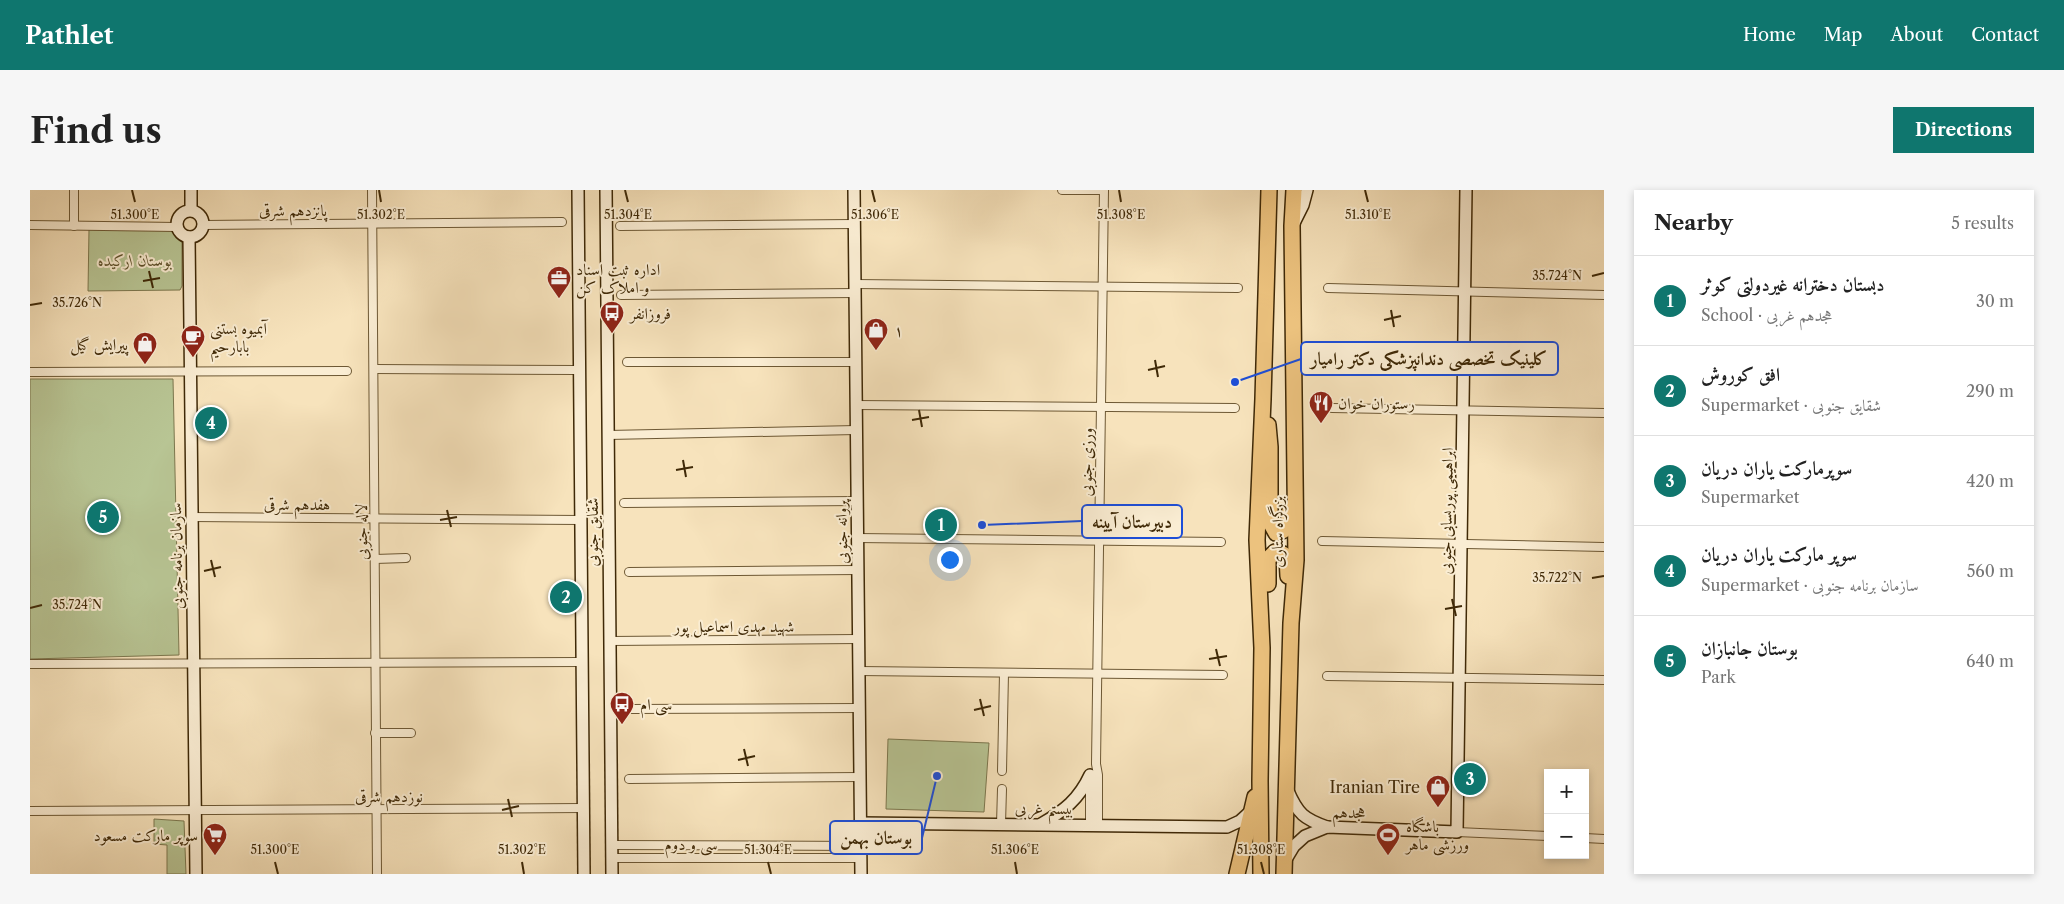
<!DOCTYPE html>
<html lang="en">
<head>
<meta charset="utf-8">
<style>
  :root { --surface:#fff; --page:#f6f6f6; --text:#222; --muted:#767676; --line:#e0e0e0; --accent:#0f766e }
  body { margin:0; font-family:"Libre Caslon Text",Amiri,serif; background:var(--page); color:var(--text) }
  .controls { position:absolute; right:15px; bottom:15px; display:grid; overflow:hidden; border-radius:0px; box-shadow:0 2px 8px #0003 }
  .controls button { width:45px; height:45px; display:grid; place-items:center; padding:0; border:0; border-bottom:1px solid var(--line); background:var(--surface); color:var(--text); font:25px sans-serif }
  .you { position:absolute; left:919px; top:369px; width:18px; height:18px; margin:-12px; border:4px solid #fff; border-radius:50%; background:#1a73e8; box-shadow:0 0 0 8px #1a73e833 }
  .badge { display:grid; place-items:center; width:32px; height:32px; border-radius:50%; background:var(--accent); color:#fff; font-size:16px; font-weight:700 }
  .pin { position:absolute; translate:-50% -50%; border:2px solid #fff; box-shadow:0 1px 5px #0006 }
  .list { margin:0; padding:0; list-style:none }
  h2 { display:flex; justify-content:space-between; align-items:center; height:65px; margin:0; padding:0 20px; font-size:21px }
  h2 small { font-size:16px; font-weight:400; color:var(--muted) }
  .list li { display:grid; grid-template-columns:32px 1fr auto; gap:15px; align-items:center; box-sizing:border-box; height:90px; padding:0 20px; border-top:1px solid var(--line) }
  .list b { display:block; font-size:19px; white-space:nowrap }
  .list p { margin:0; font-size:16px; white-space:nowrap; color:var(--muted) }
  .list em { font-size:16px; font-style:normal; color:var(--muted) }
  .map { position:relative; flex:none; width:1574px; height:684px; overflow:hidden; border-radius:0px }
  header { display:flex; align-items:center; gap:30px; box-sizing:border-box; height:70px; padding:0 25px; background:var(--accent); color:#fff }
  header strong { font-size:24px }
  nav { display:flex; gap:28px; margin-inline-start:auto; font-size:18px }
  .intro { display:flex; align-items:center; justify-content:space-between; box-sizing:border-box; height:120px; padding:0 30px }
  h1 { margin:0; font-size:35px }
  .button { padding:12px 22px; border-radius:0px; background:var(--accent); color:#fff; font-size:18px; font-weight:700 }
  main { display:flex; gap:30px; padding:0 30px }
  aside { flex:1; background:var(--surface); border-radius:0px; box-shadow:0 2px 8px #0003 }
  .map>svg:first-child { display:block }
  .green { fill:#b8c594; stroke:#7c774e }
  .lines { fill:none; stroke-linecap:round; stroke-linejoin:round }
  .street-casing { stroke:#6d5834; stroke-width:10 }
  .secondary-casing { stroke:#3f2907; stroke-width:14 }
  .highway-casing { stroke:#3f2907; stroke-width:18 }
  .street { stroke:#faedd3; stroke-width:8 }
  .secondary { stroke:#faedd3; stroke-width:11 }
  .highway { stroke:#ecc27e; stroke-width:15 }
  .ticks { fill:none; stroke:#3f2907; stroke-width:2 }
  .labels { text-anchor:middle; dominant-baseline:central; stroke-width:4; stroke-linejoin:round; paint-order:stroke }
  .street-label { font-size:16px; fill:#3f2907; stroke:#faedd3 }
  .park-label { font-size:16px; font-style:italic; fill:#5d502a; stroke:#faedd3 }
  .poi-label { font-size:16px; fill:#3f2907; stroke:#faedd3; text-anchor:start }
  .ticks-label { font-size:12px; text-anchor:middle; fill:#3f2907; stroke:#faedd3; stroke-width:4; stroke-linejoin:round; paint-order:stroke }
  .leader { fill:none; stroke:#1d4ed8; stroke-width:2 }
  .callout-dot { fill:#1d4ed8; stroke:#faedd3; stroke-width:2 }
  .callout { fill:#faedd3; stroke:#1d4ed8; stroke-width:2 }
  .callout-label { font-size:18px; text-anchor:middle; font-weight:bold; fill:#3f2907 }
</style>
</head>
<body>
<header>
<strong>Pathlet</strong>
<nav><a>Home</a><a>Map</a><a>About</a><a>Contact</a></nav>
</header>
<div class="intro"><h1>Find us</h1><a class="button">Directions</a></div>
<main>
<div class="map">
<svg width="1574" height="684" viewBox="0 0 1574 684">
  <rect width="100%" height="100%" fill="#f7e3bc"/>
  <filter id="stains"><feTurbulence type="fractalNoise" baseFrequency=".004" numOctaves="4"/><feColorMatrix values="0 0 0 0 .2 0 0 0 0 .09 0 0 0 0 .02 0 0 0 .5 -.17"/></filter>
  <radialGradient id="worn" r=".72"><stop offset=".6" stop-color="#630" stop-opacity="0"/><stop offset="1" stop-color="#630" stop-opacity=".3"/></radialGradient>
  <g class="green">
    <polygon points="59,39 144,40 152,50 152,96 150,100 58,101"/>
    <polygon points="0,189 143,189 149,465 0,469"/>
    <polygon points="858,549 959,553 954,622 856,619"/>
    <polygon points="124,629 154,631 156,684 137,684 137,655 124,654"/>
  </g>
  <g class="lines">
    <defs>
      <g id="street">
        <polyline points="342,0 347,684"/>
        <polyline points="1032,0 1074,0"/>
        <polyline points="0,35 147,37"/>
        <polyline points="174,35 532,32"/>
        <polyline points="44,36 44,0"/>
        <polyline points="590,36 824,34"/>
        <polyline points="825,94 1208,98"/>
        <polyline points="1298,98 1574,105"/>
        <polyline points="591,105 825,103"/>
        <polyline points="597,172 826,172"/>
        <polyline points="344,179 549,180"/>
        <polyline points="0,182 317,181"/>
        <polyline points="826,215 1205,218"/>
        <polyline points="1302,218 1574,223"/>
        <polyline points="578,245 826,240"/>
        <polyline points="594,313 827,311"/>
        <polyline points="162,327 551,330"/>
        <polyline points="827,348 1191,352"/>
        <polyline points="1292,351 1574,357"/>
        <polyline points="345,369 376,368"/>
        <polyline points="599,382 828,380"/>
        <polyline points="580,451 828,449"/>
        <polyline points="0,474 552,472"/>
        <polyline points="829,481 1193,485"/>
        <polyline points="1297,486 1574,490"/>
        <polyline points="599,519 829,518"/>
        <polyline points="345,543 381,543"/>
        <polyline points="972,581 974,483"/>
        <polyline points="599,589 830,587"/>
        <polyline points="0,621 553,618"/>
        <polyline points="971,634 972,599"/>
        <polyline points="1060,635 1060,587"/>
        <polyline points="1068,635 1068,585 1066,574 1074,0"/>
        <polyline points="1427,642 1518,646"/>
        <polyline points="1555,648 1574,649"/>
        <polyline points="582,655 830,656"/>
        <polyline points="582,668 830,668"/>
      </g>
      <g id="secondary">
        <polyline points="161,0 161,20"/>
        <polyline points="548,0 554,684"/>
        <polyline points="576,0 582,684"/>
        <polyline points="824,0 831,684"/>
        <circle cx="160" cy="34" r="13"/>
        <polyline points="1264,33 1273,15 1277,0"/>
        <polyline points="159,47 166,684"/>
        <path d="M 1258,601 C 1268,624 1274,629 1297,637"/>
        <polyline points="830,633 1197,637 1210,631 1221,621"/>
        <path d="M 1011,634 C 1034,621 1049,609 1060,585"/>
        <polyline points="1255,671 1264,656 1275,646 1297,637 1427,642 1436,0"/>
      </g>
      <g id="highway">
        <path d="M 1238,235 L 1240,257 L 1240,332 L 1246,343 C 1259,341 1259,332 1260,320"/>
        <polyline points="1238,394 1238,369 1245,362 1253,364 1257,367 1258,386"/>
        <polyline points="1207,684 1225,607"/>
        <polyline points="1231,684 1230,591 1232,458 1227,350 1233,209 1239,0"/>
        <polyline points="1254,684 1261,433 1266,370 1262,36 1264,0"/>
      </g>
    </defs>
    <use href="#street" class="street-casing"/>
    <use href="#secondary" class="secondary-casing"/>
    <use href="#highway" class="highway-casing"/>
    <use href="#street" class="street"/>
    <use href="#secondary" class="secondary"/>
    <use href="#highway" class="highway"/>
  </g>
  <path class="ticks" d="M 102,0 L 105,12M 349,0 L 351,12M 595,0 L 598,12M 842,0 L 845,12M 1089,0 L 1091,12M 1335,0 L 1338,12M 119,81 L 123,98M 1562,86 L 1574,83M 113,91 L 130,88M 0,115 L 12,113M 1361,120 L 1364,137M 1354,130 L 1371,126M 1125,170 L 1128,187M 1118,180 L 1135,176M 889,220 L 892,237M 882,230 L 899,227M 653,270 L 656,287M 646,280 L 663,277M 417,320 L 421,337M 410,330 L 427,327M 181,370 L 185,387M 174,381 L 191,377M 1562,388 L 1574,386M 1422,409 L 1426,426M 0,418 L 12,415M 1415,419 L 1432,416M 1186,459 L 1190,476M 1179,469 L 1197,466M 950,509 L 954,526M 944,520 L 961,516M 714,559 L 718,576M 708,570 L 725,566M 478,609 L 482,627M 472,620 L 489,616M 245,672 L 248,684M 492,672 L 494,684M 738,672 L 741,684M 985,672 L 987,684M 1231,672 L 1234,684"/>
  <defs>
    <symbol id="office-pin" viewBox="-11 -11 22 30"><path d="M0 17L-7.5 6A9.5 9.5 0 1 1 7.5 6Z" fill="#8f2418" stroke="#faedd3"/><path d="M-6-3h4V-5.5h4V-3h4V5H-6ZM-1-4.5V-3h2v-1.5ZM-6 0V1H6V0Z" fill="#fff"/></symbol>
    <symbol id="bus-pin" viewBox="-11 -11 22 30"><path d="M0 17L-7.5 6A9.5 9.5 0 1 1 7.5 6Z" fill="#8f2418" stroke="#faedd3"/><path d="M-5-6H5V4H4V6H2V4H-2V6H-4V4H-5ZM-3.5-4V0h7V-4ZM-3.5 1.2v1.5H-2V1.2ZM2 1.2v1.5H3.5V1.2Z" fill="#fff"/></symbol>
    <symbol id="shop-pin" viewBox="-11 -11 22 30"><path d="M0 17L-7.5 6A9.5 9.5 0 1 1 7.5 6Z" fill="#8f2418" stroke="#faedd3"/><path d="M-5-2.5h2.3a2.7 3.5 0 0 1 5.4 0H5L5.5 6h-11ZM-1.5-2.5h3a1.5 2.3 0 0 0-3 0Z" fill="#fff"/></symbol>
    <symbol id="cafe-pin" viewBox="-11 -11 22 30"><path d="M0 17L-7.5 6A9.5 9.5 0 1 1 7.5 6Z" fill="#8f2418" stroke="#faedd3"/><path d="M-5.5-4.5H6V0H3Q3 3.5 0 3.5H-2.5Q-5.5 3.5-5.5 0ZM3-3.2v2h1.7v-2ZM-6 4.5H4V6H-6Z" fill="#fff"/></symbol>
    <symbol id="restaurant-pin" viewBox="-11 -11 22 30"><path d="M0 17L-7.5 6A9.5 9.5 0 1 1 7.5 6Z" fill="#8f2418" stroke="#faedd3"/><path d="M-5-6h1v4h1v-4h1v4h1v-4h1v5L-1.5 .5V6h-2V.5L-5-1ZM5-6V6H3V1.5H1.5Q1.5-4 5-6Z" fill="#fff"/></symbol>
    <symbol id="supermarket-pin" viewBox="-11 -11 22 30"><path d="M0 17L-7.5 6A9.5 9.5 0 1 1 7.5 6Z" fill="#8f2418" stroke="#faedd3"/><path d="M-6-5.5h2.5l.6 2H6L4.5 2H-2.5L-4.4-4H-6ZM-1.5 3.2a1.3 1.3 0 1 0 .1 0ZM3 3.2a1.3 1.3 0 1 0 .1 0Z" fill="#fff"/></symbol>
    <symbol id="stadium-pin" viewBox="-11 -11 22 30"><path d="M0 17L-7.5 6A9.5 9.5 0 1 1 7.5 6Z" fill="#8f2418" stroke="#faedd3"/><path d="M0-5a6.5 5 0 1 0 0 10a6.5 5 0 1 0 0-10ZM-3.5-1.8h7v3.6h-7Z" fill="#fff"/></symbol>
  </defs>
  <g fill-rule="evenodd">
    <use href="#office-pin" x="515" y="74" width="28" height="38"/>
    <use href="#bus-pin" x="568" y="109" width="28" height="38"/>
    <use href="#shop-pin" x="832" y="126" width="28" height="38"/>
    <use href="#cafe-pin" x="149" y="133" width="28" height="38"/>
    <use href="#shop-pin" x="101" y="140" width="28" height="38"/>
    <use href="#restaurant-pin" x="1277" y="199" width="28" height="38"/>
    <use href="#bus-pin" x="578" y="500" width="28" height="38"/>
    <use href="#shop-pin" x="1394" y="583" width="28" height="38"/>
    <use href="#supermarket-pin" x="171" y="631" width="28" height="38"/>
    <use href="#stadium-pin" x="1344" y="631" width="28" height="38"/>
  </g>
  <g class="labels">
    <g class="street-label">
      <text x="263" y="20">پانزدهم شرقی</text>
      <text transform="translate(1056 272) rotate(-89)">ورزی جنوبی</text>
      <text x="267" y="314">هفدهم شرقی</text>
      <text transform="translate(1416 321) rotate(-89)">ابراهیمی پوربسابی جنوبی</text>
      <text transform="translate(331 342) rotate(-91)">لاله جنوبی</text>
      <text transform="translate(562 342) rotate(-90)">شقایق جنوبی</text>
      <text transform="translate(811 342) rotate(-91)">پروانه جنوبی</text>
      <text transform="translate(1247 342) rotate(-90)">بزرگراه ستاری</text>
      <text transform="translate(146 366) rotate(-91)">سازمان برنامه جنوبی</text>
      <text x="704" y="436">شهید مهدی اسماعیل پور</text>
      <text x="359" y="606">نوزدهم شرقی</text>
      <text x="1014" y="618">بیستم غربی</text>
      <text transform="translate(1319 622) rotate(1)">هجدهم</text>
      <text x="661" y="654">سی و دوم</text>
    </g>
    <g class="park-label">
      <text x="105" y="70">بوستان ارکیده</text>
    </g>
    <g class="poi-label">
      <text x="546" y="79">اداره ثبت اسناد<tspan x="546" dy="18">و املاک کن</tspan></text>
      <text x="600" y="123">فروزانفر</text>
      <text x="180" y="138">آبمیوه بستنی<tspan x="180" dy="18">بابارحیم</tspan></text>
      <text x="864" y="140">۱</text>
      <text x="98" y="154" text-anchor="end">پیرایش گیل</text>
      <text x="1308" y="213">رستوران خوان</text>
      <text x="610" y="514">سی ام</text>
      <text x="1390" y="597" text-anchor="end">Iranian Tire</text>
      <text x="1376" y="636">باشگاه<tspan x="1376" dy="18">ورزشی ماهر</tspan></text>
      <text x="168" y="645" text-anchor="end">سوپر مارکت مسعود</text>
    </g>
  </g>
  <g class="ticks-label">
    <text x="105" y="29">51.300°E</text>
    <text x="351" y="29">51.302°E</text>
    <text x="598" y="29">51.304°E</text>
    <text x="845" y="29">51.306°E</text>
    <text x="1091" y="29">51.308°E</text>
    <text x="1338" y="29">51.310°E</text>
    <text x="1527" y="90">35.724°N</text>
    <text x="47" y="117">35.726°N</text>
    <text x="1527" y="392">35.722°N</text>
    <text x="47" y="419">35.724°N</text>
    <text x="245" y="664">51.300°E</text>
    <text x="492" y="664">51.302°E</text>
    <text x="738" y="664">51.304°E</text>
    <text x="985" y="664">51.306°E</text>
    <text x="1231" y="664">51.308°E</text>
  </g>
  <path class="leader" d="M1205 192L1271 169M952 335L1052 331M907 586L892 648"/>
  <g class="callout-dot">
    <circle cx="1205" cy="192" r="5"/>
    <circle cx="952" cy="335" r="5"/>
    <circle cx="907" cy="586" r="5"/>
  </g>
  <g class="callout">
    <rect x="1271" y="152" width="257" height="33" rx="5"/>
    <rect x="1052" y="315" width="100" height="33" rx="5"/>
    <rect x="800" y="631" width="92" height="33" rx="5"/>
  </g>
  <g class="callout-label">
    <text x="1399" y="175">کلینیک تخصصی دندانپزشکی دکتر رامیار</text>
    <text x="1102" y="338">دبیرستان آیینه</text>
    <text x="846" y="654">بوستان بهمن</text>
  </g>
  <rect width="100%" height="100%" filter="url(#stains)"/>
  <rect width="100%" height="100%" fill="url(#worn)"/>
</svg>
<div class="controls">
<button>+</button>
<button>−</button>
</div>
<div class="you"></div>
<div class="pin badge" style="left:911px;top:335px">1</div>
<div class="pin badge" style="left:536px;top:407px">2</div>
<div class="pin badge" style="left:1440px;top:589px">3</div>
<div class="pin badge" style="left:181px;top:233px">4</div>
<div class="pin badge" style="left:73px;top:327px">5</div>
</div>
<aside>
<h2>Nearby<small>5 results</small></h2>
<ul class="list">
<li><span class="badge">1</span><div><b>دبستان دخترانه غیردولتی کوثر</b><p>School · هجدهم غربی</p></div><em>30 m</em></li>
<li><span class="badge">2</span><div><b>افق کوروش</b><p>Supermarket · شقایق جنوبی</p></div><em>290 m</em></li>
<li><span class="badge">3</span><div><b>سوپرمارکت یاران دریان</b><p>Supermarket</p></div><em>420 m</em></li>
<li><span class="badge">4</span><div><b>سوپر مارکت یاران دریان</b><p>Supermarket · سازمان برنامه جنوبی</p></div><em>560 m</em></li>
<li><span class="badge">5</span><div><b>بوستان جانبازان</b><p>Park</p></div><em>640 m</em></li>
</ul>
</aside>
</main>
</body>
</html>
